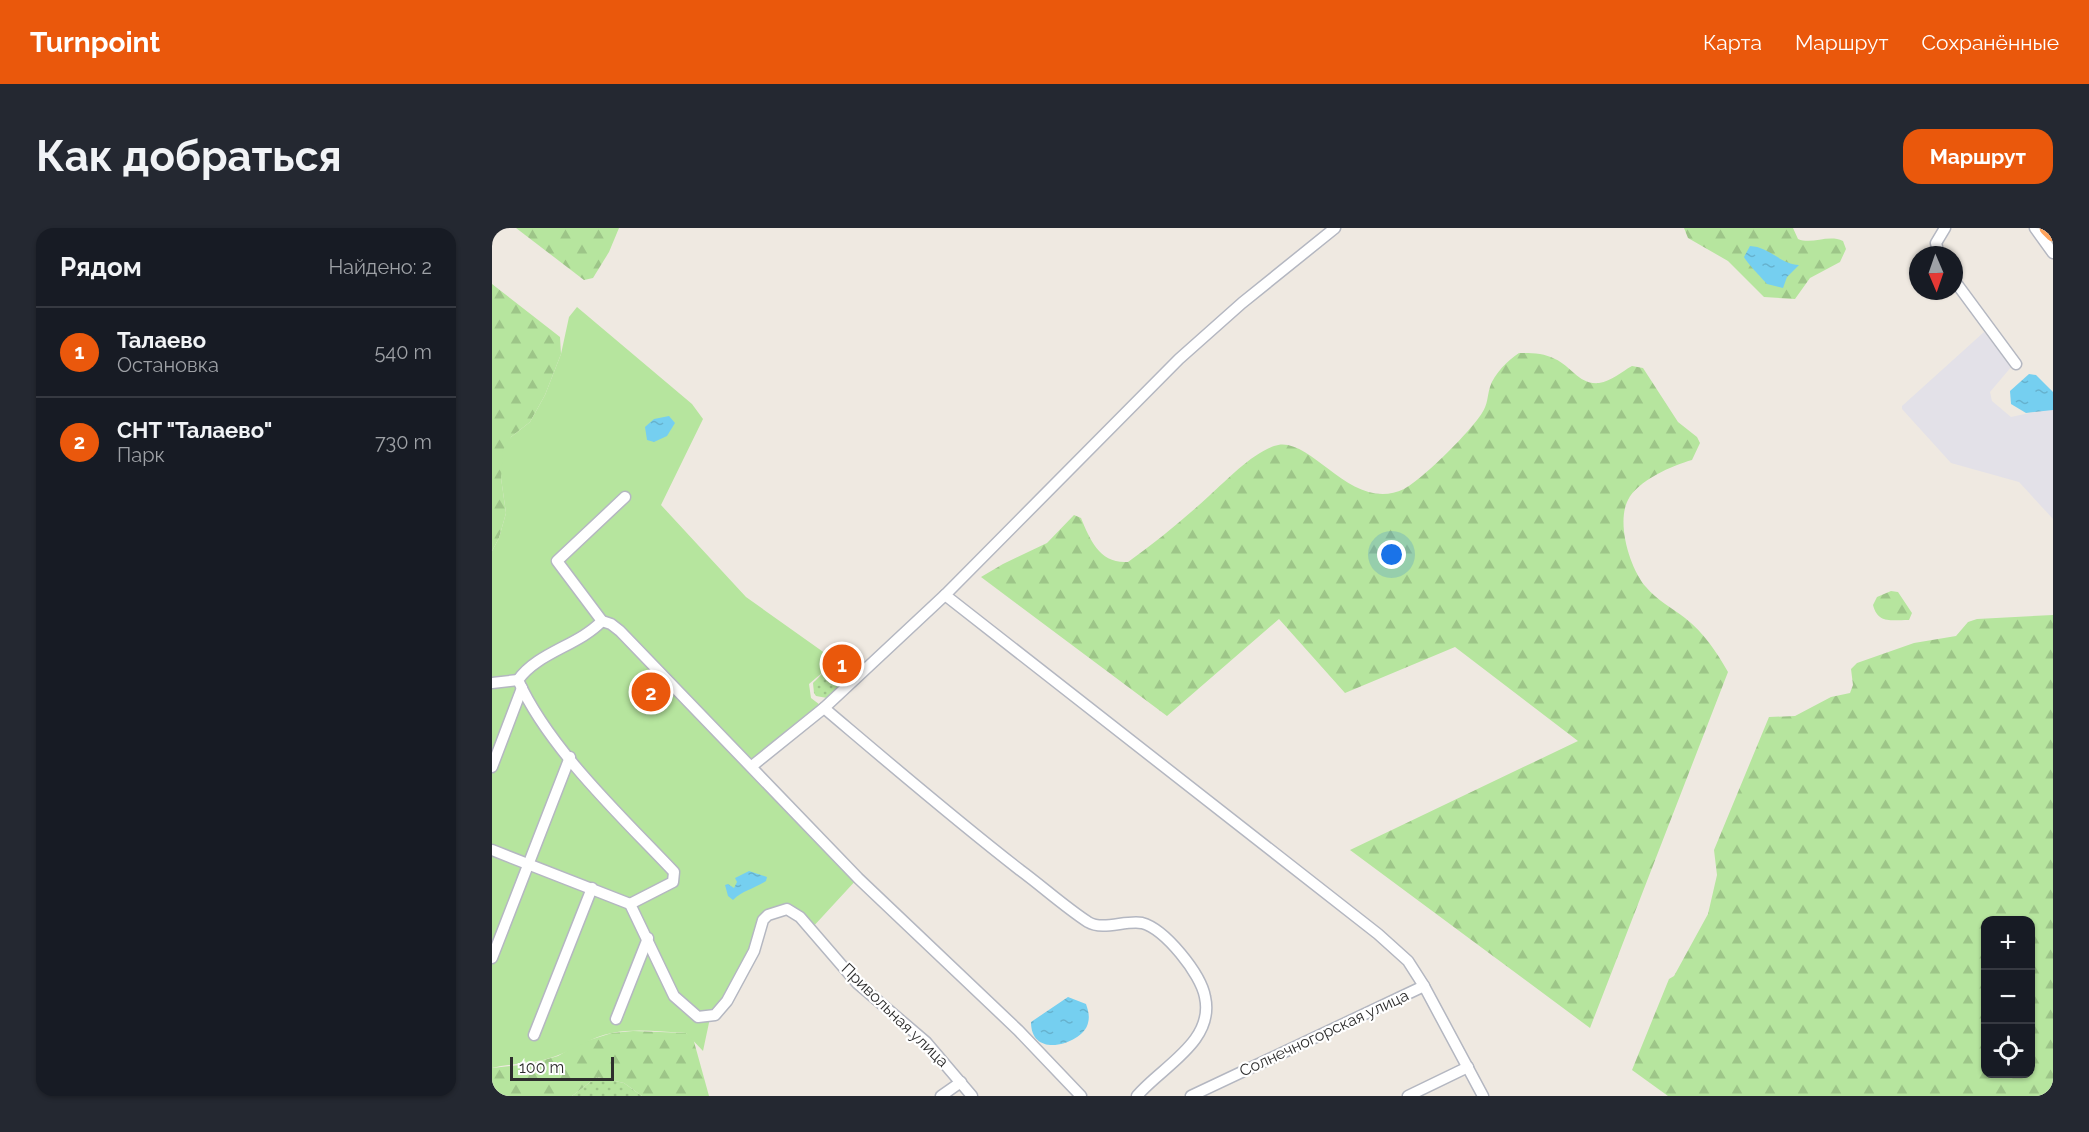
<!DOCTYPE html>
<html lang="ru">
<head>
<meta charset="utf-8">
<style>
  :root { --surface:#171b24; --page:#242831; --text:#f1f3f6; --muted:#9ea1a6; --line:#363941; --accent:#ea580c }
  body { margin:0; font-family:Raleway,sans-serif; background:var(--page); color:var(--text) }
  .controls { position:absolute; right:18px; bottom:18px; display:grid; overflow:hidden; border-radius:12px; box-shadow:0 2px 4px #0004 }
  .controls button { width:54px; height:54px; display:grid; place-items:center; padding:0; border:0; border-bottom:2px solid var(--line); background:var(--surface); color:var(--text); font:30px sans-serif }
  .compass { position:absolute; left:1417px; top:18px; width:54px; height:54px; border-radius:50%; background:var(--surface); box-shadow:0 2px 4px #0004; rotate:178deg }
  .scale { position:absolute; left:18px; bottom:15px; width:104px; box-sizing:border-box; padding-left:6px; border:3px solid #2e2e2e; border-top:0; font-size:16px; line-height:21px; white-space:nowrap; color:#2e2e2e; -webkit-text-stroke:4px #fff; paint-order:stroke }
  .you { position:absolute; left:900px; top:327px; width:21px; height:21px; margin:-15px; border:4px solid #fff; border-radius:50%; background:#1a73e8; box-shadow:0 0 0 9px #1a73e833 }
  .badge { display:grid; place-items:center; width:39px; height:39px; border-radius:50%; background:var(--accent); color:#fff; font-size:20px; font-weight:700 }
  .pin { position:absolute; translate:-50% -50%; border:3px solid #fff; box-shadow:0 2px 6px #0006 }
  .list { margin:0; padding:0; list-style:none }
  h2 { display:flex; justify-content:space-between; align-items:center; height:78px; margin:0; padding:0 24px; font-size:26px }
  h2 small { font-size:20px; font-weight:400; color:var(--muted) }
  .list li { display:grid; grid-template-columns:39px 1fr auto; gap:18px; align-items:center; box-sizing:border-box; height:90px; padding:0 24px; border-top:2px solid var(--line) }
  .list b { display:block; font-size:22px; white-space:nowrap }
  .list p { margin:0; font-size:20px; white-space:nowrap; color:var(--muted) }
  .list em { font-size:20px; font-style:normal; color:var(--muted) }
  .icon { flex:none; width:33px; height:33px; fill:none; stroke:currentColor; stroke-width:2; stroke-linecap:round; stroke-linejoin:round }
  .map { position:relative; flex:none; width:1561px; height:868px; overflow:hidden; border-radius:18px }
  header { display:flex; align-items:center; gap:36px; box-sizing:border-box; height:84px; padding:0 30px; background:var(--accent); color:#fff }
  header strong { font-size:28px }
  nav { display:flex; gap:33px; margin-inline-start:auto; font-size:21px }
  .intro { display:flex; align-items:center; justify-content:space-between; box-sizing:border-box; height:144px; padding:0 36px }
  h1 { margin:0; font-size:42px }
  .button { padding:15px 27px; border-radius:18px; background:var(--accent); color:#fff; font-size:21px; font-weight:700 }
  main { display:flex; gap:36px; padding:0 36px }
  aside { flex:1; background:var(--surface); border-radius:18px; box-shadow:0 2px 4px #0004 }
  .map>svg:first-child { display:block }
  .industrial { fill:#e3e1e8 }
  .grass { fill:url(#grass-dots) }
  .forest { fill:url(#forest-firs); fill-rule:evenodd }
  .park { fill:#b6e59e }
  .water { fill:url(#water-ripples) }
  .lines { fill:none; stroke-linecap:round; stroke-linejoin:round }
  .minor-casing { stroke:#b4b7c1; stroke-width:13 }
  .highway-casing { stroke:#c9c9c9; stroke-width:17 }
  .minor { stroke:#fff; stroke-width:10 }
  .highway { stroke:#ffa35c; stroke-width:15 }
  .labels { text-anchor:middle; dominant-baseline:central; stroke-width:4.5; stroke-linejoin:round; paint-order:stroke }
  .street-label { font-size:16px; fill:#2e2e2e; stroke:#fff }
</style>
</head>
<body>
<header>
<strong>Turnpoint</strong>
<nav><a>Карта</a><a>Маршрут</a><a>Сохранённые</a></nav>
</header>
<div class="intro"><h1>Как добраться</h1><a class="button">Маршрут</a></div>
<main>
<aside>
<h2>Рядом<small>Найдено: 2</small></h2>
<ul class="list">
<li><span class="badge">1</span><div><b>Талаево</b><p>Остановка</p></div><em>540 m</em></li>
<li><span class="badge">2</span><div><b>СНТ &quot;Талаево&quot;</b><p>Парк</p></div><em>730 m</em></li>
</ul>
</aside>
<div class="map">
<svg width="1561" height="868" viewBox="0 0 1561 868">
  <defs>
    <pattern id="grass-dots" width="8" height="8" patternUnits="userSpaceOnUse" patternTransform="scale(1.5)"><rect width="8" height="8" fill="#b6e59e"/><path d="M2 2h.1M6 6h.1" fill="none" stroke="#9dc588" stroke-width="1.8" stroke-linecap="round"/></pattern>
    <pattern id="forest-firs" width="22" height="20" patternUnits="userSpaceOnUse" patternTransform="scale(1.5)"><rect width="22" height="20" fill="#b6e59e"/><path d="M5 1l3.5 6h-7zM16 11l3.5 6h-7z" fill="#9dc588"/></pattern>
    <pattern id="water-ripples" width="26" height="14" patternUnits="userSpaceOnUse" patternTransform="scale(1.5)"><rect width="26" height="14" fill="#75cff0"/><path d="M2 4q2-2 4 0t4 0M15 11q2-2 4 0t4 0" fill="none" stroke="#66b2ce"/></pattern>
  </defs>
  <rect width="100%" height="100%" fill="#efe9e1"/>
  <polygon class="industrial" points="1492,104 1520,138 1498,164 1500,173 1519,189 1561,180 1561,291 1527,254 1459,235 1410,181 1410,178"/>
  <g class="grass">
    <polygon points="334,442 350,443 358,449 335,470 324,468 322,465 321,455"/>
    <polygon points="105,849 132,855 150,868 80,868"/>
  </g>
  <g class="forest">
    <polygon points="24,0 127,0 117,24 101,50 92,52"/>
    <path d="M 1192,0 L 1301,0 L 1306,11 C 1320,17 1336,6 1351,13 L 1354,21 L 1348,34 L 1318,50 L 1303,71 L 1272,69 L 1236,33 L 1196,10 Z"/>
    <polygon points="0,56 68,109 69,126 53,167 38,194 19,209 9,250 14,285 7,310 0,323"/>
    <path d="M 1027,125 C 1039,125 1052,125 1063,131 C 1079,138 1087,157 1107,155 C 1120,153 1129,144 1140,138 L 1151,140 L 1186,194 L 1205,209 L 1208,215 L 1200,232 C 1181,237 1145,253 1136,272 C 1124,295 1138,341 1154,359 C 1165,372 1180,380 1193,390 C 1212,405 1224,423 1236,444 L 1098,800 L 858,622 L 1086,513 L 963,419 L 853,465 L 787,391 L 675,488 L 489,349 L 511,336 L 555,315 L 582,287 L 589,290 C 598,312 608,336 636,334 C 664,314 692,291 717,268 C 736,251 758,227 782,218 C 818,204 859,287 912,261 C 930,252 980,202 990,185 C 996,176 995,169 998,159 C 1002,146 1016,132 1027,125 Z"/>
    <path d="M 1399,363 L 1406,364 L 1420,385 L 1417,392 C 1399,392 1386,396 1381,377 L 1385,369 Z"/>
    <path d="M 1561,387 L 1561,868 L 1176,868 L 1140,842 L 1177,751 L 1182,748 L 1216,686 L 1225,647 L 1222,622 L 1277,489 L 1303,488 L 1339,469 L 1358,465 L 1361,457 L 1359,441 L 1365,435 L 1422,415 L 1464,408 L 1476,394 L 1485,391 ZM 1494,692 L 1538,692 L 1538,846 L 1494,846 Z"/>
    <polygon points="141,803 194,805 201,810 217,868 150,868 132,855 105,849 80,868 0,868 0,840 38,836 66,828 88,815 120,805"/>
  </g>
  <path class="park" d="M 85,79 L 200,176 L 211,191 L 169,277 L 254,369 L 344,433 L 317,456 L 319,470 L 332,480 L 260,538 L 366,650 L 319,701 L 302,684 L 276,687 L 265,716 L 218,790 L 211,823 L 194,805 C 170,804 144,800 120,805 C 99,809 83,821 64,828 C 43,836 21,835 0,840 L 0,323 L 7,310 L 14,285 L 9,250 L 11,222 L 19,209 L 38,194 L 53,167 L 69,126 L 77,89 Z"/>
  <g class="water">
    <path d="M 1258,18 C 1278,19 1288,36 1307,37 L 1295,49 L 1291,60 L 1275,56 C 1269,49 1255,35 1252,29 Z"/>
    <polygon points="1537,146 1544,147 1561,164 1561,182 1534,185 1519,176 1518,163"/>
    <polygon points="177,188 183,195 175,208 162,214 155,212 153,199 162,191"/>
    <path d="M 257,643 L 275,649 L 274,653 C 262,661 251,662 241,672 L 236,668 L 233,657 L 236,656 L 242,660 L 245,654 L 243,650 Z"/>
    <path d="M 576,769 L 594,776 C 596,782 598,788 596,795 C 592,815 539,833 539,794 Z"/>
  </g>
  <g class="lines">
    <defs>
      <g id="minor">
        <polyline points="1543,0 1561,25"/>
        <polyline points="1447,27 1444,15 1453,0"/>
        <polyline points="1462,52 1524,136"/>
        <polyline points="133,269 65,333 110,393 119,396 128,403 366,650 526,802 589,868"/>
        <polyline points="453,367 886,706 916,733 932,758 991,868"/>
        <path d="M 110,393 C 86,418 46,424 26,452 C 57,521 130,589 182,644 L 181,654 L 138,676 L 182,768 L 206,789 L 223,787 L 235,773 L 262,723 L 271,692 L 276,687 L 295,681 L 308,689 L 365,755 L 434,814 L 480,868"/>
        <polyline points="0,455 26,452"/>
        <path d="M 332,480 C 397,535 461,590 528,642 C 551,659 573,679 596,694 C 611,703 633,692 650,695 C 673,701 709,746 713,769 C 723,814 669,839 645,868"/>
        <polyline points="260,538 332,480 453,367 687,131 750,75 843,0"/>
        <polyline points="0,539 30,460"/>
        <polyline points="0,622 138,676"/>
        <polyline points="0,730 78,529"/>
        <polyline points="124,791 156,710"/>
        <polyline points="42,807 100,660"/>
        <polyline points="449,868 469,854"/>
        <polyline points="699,868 932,758"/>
        <polyline points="916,868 976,839"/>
      </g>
      <polyline id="highway" points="1555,0 1561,6"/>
    </defs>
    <use href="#minor" class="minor-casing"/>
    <use href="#highway" class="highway-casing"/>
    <use href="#minor" class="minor"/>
    <use href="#highway" class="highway"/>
  </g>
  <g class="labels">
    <g class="street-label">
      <text transform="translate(403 787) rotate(44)">Привольная улица</text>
      <text transform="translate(832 805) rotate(-25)">Солнечногорская улица</text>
    </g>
  </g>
</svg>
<div class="controls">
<button>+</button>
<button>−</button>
<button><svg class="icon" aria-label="locate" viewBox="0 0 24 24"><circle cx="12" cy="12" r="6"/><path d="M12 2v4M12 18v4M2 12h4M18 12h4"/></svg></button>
</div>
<svg class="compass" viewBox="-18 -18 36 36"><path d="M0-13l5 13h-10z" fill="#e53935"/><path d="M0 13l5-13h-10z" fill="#9ea1a6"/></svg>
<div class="scale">100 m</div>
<div class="you"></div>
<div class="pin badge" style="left:350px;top:436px">1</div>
<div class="pin badge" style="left:159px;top:464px">2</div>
</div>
</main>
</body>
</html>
